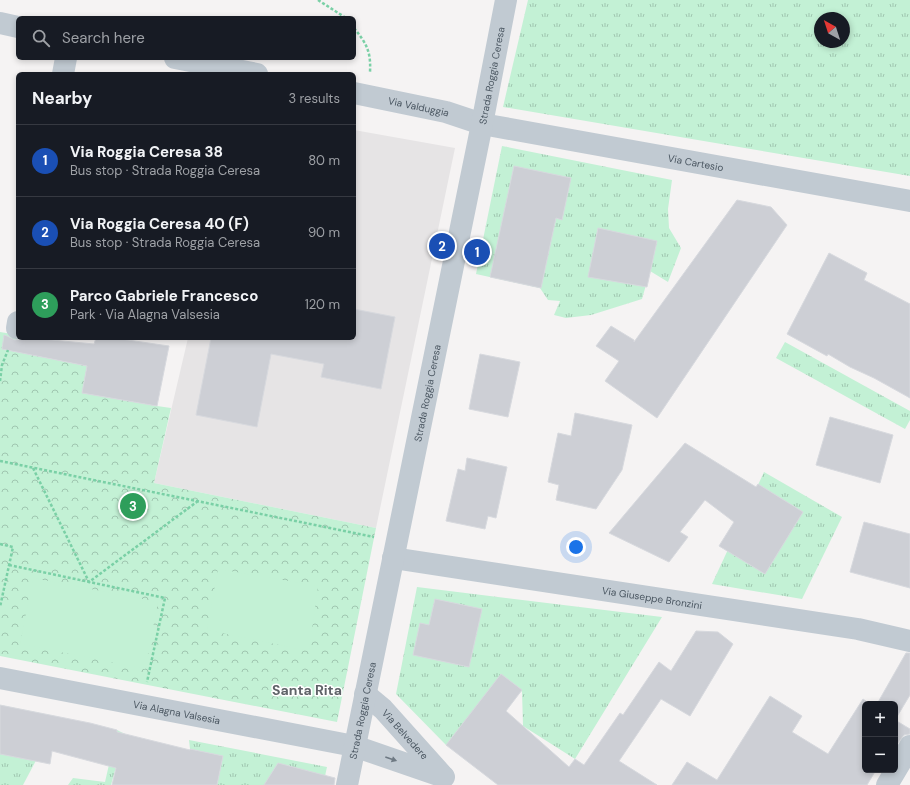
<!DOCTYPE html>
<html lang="en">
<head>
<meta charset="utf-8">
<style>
  :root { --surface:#171b24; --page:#20242c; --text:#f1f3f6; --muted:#9ea1a6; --line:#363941; --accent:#1a73e8 }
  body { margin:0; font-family:"DM Sans",sans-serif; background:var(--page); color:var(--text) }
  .controls { position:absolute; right:12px; bottom:12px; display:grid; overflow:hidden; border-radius:6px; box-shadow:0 2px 6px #0003 }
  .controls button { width:36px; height:36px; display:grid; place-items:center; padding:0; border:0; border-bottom:1px solid var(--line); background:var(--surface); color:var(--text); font:20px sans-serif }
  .compass { position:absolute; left:814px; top:12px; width:36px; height:36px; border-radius:50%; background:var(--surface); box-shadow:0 2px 6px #0003; rotate:321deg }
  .you { position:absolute; left:576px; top:547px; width:14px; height:14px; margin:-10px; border:3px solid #fff; border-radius:50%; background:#1a73e8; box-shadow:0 0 0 6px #1a73e833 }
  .badge { display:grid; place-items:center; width:26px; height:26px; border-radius:50%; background:var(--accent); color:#fff; font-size:13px; font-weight:700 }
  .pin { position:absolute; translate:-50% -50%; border:2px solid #fff; box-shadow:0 1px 4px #0006 }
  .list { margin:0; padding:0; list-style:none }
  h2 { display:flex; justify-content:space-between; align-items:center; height:52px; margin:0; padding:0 16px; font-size:17px }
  h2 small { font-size:13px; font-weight:400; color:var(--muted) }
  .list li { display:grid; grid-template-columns:26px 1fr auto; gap:12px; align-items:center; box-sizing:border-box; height:72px; padding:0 16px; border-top:1px solid var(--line) }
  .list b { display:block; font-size:15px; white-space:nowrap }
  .list p { margin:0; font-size:13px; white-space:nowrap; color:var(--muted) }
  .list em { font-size:13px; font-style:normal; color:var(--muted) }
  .icon { flex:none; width:22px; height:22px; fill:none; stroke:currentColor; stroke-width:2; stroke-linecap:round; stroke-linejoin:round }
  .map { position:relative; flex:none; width:910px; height:785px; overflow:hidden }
  .search { position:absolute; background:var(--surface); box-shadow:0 2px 6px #0003; left:16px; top:16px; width:340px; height:44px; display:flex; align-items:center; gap:10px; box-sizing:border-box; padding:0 14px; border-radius:6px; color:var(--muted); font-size:15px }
  .panel { position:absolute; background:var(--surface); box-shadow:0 2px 6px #0003; left:16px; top:72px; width:340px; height:268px; border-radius:6px }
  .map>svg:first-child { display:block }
  .education { fill:#e6e4e5 }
  .grass { fill:url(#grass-tufts); fill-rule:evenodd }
  .park { fill:url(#park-crowns) }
  .pitch { fill:#c3f1d5 }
  .building { fill:#cdcfd5; stroke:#d7d9de }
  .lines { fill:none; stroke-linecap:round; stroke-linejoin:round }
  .path { stroke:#7ad0a6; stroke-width:2.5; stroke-dasharray:3 2; stroke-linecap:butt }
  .street { stroke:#c1cad2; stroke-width:22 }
  .oneway { fill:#6e7983 }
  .labels { text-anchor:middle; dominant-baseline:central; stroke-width:3; stroke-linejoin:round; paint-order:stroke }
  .street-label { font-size:10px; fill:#4a5661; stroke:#fff }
  .district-label { font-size:14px; font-weight:bold; fill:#5f6368; stroke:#fff }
</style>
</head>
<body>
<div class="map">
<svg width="910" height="785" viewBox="0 0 910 785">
  <defs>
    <pattern id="grass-tufts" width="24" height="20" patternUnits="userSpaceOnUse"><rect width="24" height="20" fill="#c3f1d5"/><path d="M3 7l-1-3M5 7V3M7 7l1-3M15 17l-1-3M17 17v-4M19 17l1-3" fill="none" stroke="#a0c6b0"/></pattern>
    <pattern id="park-crowns" width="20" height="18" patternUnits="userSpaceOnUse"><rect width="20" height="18" fill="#c3f1d5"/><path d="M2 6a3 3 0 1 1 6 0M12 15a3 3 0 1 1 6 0" fill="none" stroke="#a0c6b0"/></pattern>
  </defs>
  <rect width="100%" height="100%" fill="#f5f3f3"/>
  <polygon class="education" points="354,130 455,148 376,528 154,483 188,338 354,338"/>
  <g class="grass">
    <path d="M 528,0 L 910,0 L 910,176 L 503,107 ZM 820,18 L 844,18 L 844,42 L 820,42 Z"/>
    <polygon points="502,146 672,180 668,209 669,228 681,248 668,282 650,271 642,299 591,315 566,318 554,315 560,301 548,300 540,288 476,274"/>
    <polygon points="785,342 910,411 910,420 905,429 776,358"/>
    <polygon points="764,472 842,517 802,599 712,584"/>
    <polygon points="417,587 662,617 575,759 523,726 522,691 446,745 396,694"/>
    <polygon points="0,705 59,717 23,785 0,785"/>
    <polygon points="117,730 125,734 111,785 68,785 73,778 105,782"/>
    <polygon points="189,740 327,767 323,785 217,785 223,756 190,749"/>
  </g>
  <polygon class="park" points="0,332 18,335 18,338 35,338 32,355 87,366 83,393 157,406 171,408 154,483 376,528 337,722 0,656"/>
  <g class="pitch">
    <polygon points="218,569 318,586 309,651 207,630"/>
    <polygon points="33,578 158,602 145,669 20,644"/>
  </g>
  <g class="building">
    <polygon points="514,166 571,178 562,220 556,218 541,288 490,277"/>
    <polygon points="737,200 771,207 787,225 657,418 605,381 619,361 596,346 611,326 634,340 634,342"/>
    <polygon points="598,228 657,241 647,287 588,277"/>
    <polygon points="829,253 867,273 864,280 910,304 910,398 874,378 850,367 828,354 827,356 787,334"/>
    <polygon points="354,309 395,317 381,389 321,377 324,364 271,354 257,427 196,415 211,338 354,338"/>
    <polygon points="4,335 7,336 15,340 24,338 31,338 94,344 96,338 114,338 169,346 157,406 82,393 87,366 2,349"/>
    <polygon points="480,354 520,362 508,417 469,409"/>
    <polygon points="575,413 632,425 622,470 596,509 556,500 559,485 548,482 558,433 571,436"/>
    <polygon points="830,417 893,435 880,483 816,465"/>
    <polygon points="685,443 756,487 758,484 803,512 765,574 719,546 734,522 705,500 680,532 688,537 669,562 609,533"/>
    <polygon points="467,458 507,467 496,518 488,516 485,529 446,521 458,469 465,471"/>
    <polygon points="864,522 910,534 910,588 850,572"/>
    <polygon points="435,599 482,609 469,667 413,655 420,623 429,625"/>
    <polygon points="696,631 718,632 733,644 690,716 661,699 619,761 657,785 498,785 446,745 501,674 522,690 506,711 569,767 575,759 584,765 620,713 623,715 659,662 671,671"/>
    <polygon points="906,653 910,653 910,695 895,720 910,729 910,734 904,735 895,747 895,704 877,704"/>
    <polygon points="770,696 802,716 792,732 828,754 863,699 870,704 865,704 865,770 876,770 867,785 672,785 687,762 717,780"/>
    <polygon points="0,705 90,723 117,730 117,732 190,750 190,749 223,756 217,785 112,785 116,768 52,751 50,764 0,754"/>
    <polygon points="278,763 335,778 334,785 264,785"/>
  </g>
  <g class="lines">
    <g class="path">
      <polyline points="318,0 346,18"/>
      <path d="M 354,28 C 367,44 371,52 370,72"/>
      <polyline points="0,381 2,365 8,350"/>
      <polyline points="0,461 374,537"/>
      <polyline points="33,468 89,582 198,501"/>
      <polyline points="0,544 13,547 0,607"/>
      <polyline points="9,565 165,598 147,682"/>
    </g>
    <g class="street">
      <polyline points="0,23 18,27"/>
      <polyline points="175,58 257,74"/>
      <polyline points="63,74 66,58"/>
      <path id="s1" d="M 354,93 L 446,112 L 482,124 L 910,201"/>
      <polyline points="17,328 18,322"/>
      <path id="s2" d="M 393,558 L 858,629 L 910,641"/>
      <path id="s3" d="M 0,678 L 354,746 L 444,777"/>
      <path id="s4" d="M 365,694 L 383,709 L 443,776"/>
      <path id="s5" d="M 347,785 L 482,124 L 506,0"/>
      <polyline points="887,785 910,746"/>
    </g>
  </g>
  <defs><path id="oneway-solid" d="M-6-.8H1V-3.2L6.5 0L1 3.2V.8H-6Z"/></defs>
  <use class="oneway" href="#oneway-solid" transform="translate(391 759) rotate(19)"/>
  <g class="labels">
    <g class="street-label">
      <text stroke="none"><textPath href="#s5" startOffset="724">Strada Roggia Ceresa</textPath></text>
      <text stroke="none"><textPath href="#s1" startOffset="66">Via Valduggia</textPath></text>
      <text stroke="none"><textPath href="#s1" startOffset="349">Via Cartesio</textPath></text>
      <text stroke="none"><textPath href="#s5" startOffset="400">Strada Roggia Ceresa</textPath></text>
      <text stroke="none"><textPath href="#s2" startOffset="262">Via Giuseppe Bronzini</textPath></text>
      <text stroke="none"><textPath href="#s5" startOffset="76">Strada Roggia Ceresa</textPath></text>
      <text stroke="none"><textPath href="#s3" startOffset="180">Via Alagna Valsesia</textPath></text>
      <text stroke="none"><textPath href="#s4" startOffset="57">Via Belvedere</textPath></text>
    </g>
    <g class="district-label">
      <text x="307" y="690">Santa Rita</text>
    </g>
  </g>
</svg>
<div class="controls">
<button>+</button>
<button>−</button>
</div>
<svg class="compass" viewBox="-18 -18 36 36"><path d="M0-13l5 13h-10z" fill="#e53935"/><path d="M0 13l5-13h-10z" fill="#9ea1a6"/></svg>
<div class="you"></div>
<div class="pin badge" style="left:477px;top:252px;background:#1a4fb4">1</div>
<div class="pin badge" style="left:442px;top:246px;background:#1a4fb4">2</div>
<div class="pin badge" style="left:133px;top:506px;background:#2e9e5b">3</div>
<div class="search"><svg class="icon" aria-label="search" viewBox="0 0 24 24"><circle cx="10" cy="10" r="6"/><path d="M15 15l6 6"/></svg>Search here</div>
<section class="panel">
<h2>Nearby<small>3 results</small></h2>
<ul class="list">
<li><span class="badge" style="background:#1a4fb4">1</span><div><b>Via Roggia Ceresa 38</b><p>Bus stop · Strada Roggia Ceresa</p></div><em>80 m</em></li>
<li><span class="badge" style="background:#1a4fb4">2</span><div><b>Via Roggia Ceresa 40 (F)</b><p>Bus stop · Strada Roggia Ceresa</p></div><em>90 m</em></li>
<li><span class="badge" style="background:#2e9e5b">3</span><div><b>Parco Gabriele Francesco</b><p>Park · Via Alagna Valsesia</p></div><em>120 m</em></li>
</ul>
</section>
</div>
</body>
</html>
